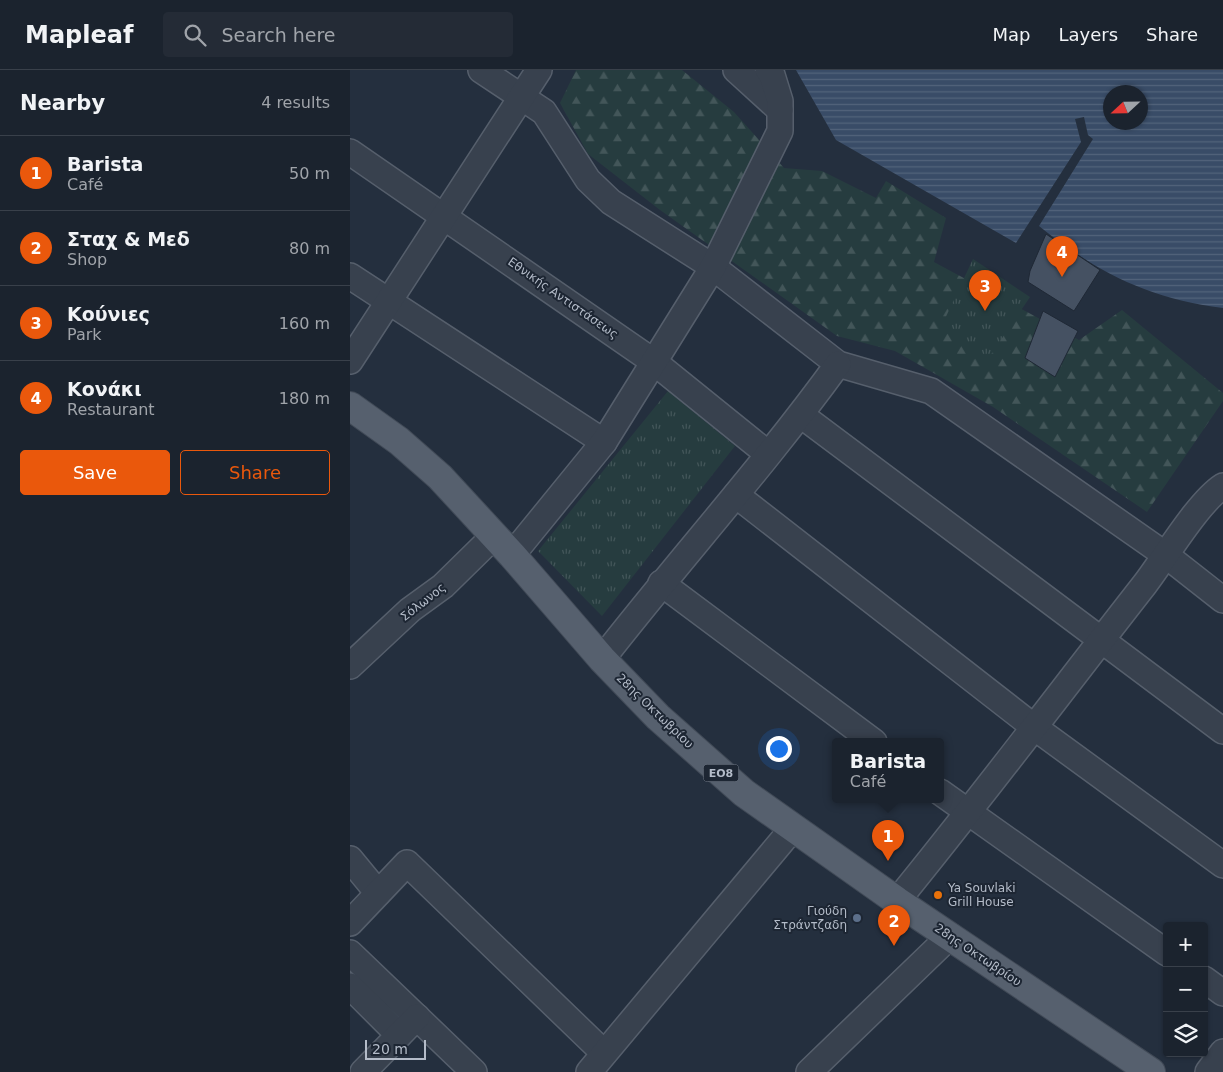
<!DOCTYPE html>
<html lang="en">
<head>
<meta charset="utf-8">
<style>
  :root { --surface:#1b232e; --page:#242b36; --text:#f1f3f6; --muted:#a0a4aa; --line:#39404a; --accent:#ea580c }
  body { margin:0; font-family:"DejaVu Sans",sans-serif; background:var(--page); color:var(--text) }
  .controls { position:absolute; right:15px; bottom:15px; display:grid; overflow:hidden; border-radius:5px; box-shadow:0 1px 4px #0004 }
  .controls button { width:45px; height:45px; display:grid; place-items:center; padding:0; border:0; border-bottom:1px solid var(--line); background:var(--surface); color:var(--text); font:25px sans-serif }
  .compass { position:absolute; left:753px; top:15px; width:45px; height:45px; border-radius:50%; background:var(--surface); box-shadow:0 1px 4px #0004; rotate:248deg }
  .scale { position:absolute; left:15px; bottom:12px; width:61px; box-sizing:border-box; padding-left:5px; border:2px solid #b4bcc9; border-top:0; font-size:14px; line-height:18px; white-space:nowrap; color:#b4bcc9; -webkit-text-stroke:4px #1d2633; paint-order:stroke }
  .you { position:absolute; left:428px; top:678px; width:18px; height:18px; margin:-12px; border:4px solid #fff; border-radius:50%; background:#1a73e8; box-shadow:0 0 0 8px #1a73e833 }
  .badge { display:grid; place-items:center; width:32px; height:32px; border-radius:50%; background:var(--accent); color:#fff; font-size:16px; font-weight:700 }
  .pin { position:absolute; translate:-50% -41px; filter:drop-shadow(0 1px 2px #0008) }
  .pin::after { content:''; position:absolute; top:26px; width:18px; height:15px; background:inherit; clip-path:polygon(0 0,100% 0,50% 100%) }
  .popup { position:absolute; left:482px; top:668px; width:112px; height:65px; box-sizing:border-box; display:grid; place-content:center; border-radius:5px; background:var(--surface); filter:drop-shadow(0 1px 4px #0005); font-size:16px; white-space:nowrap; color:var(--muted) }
  .popup b { font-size:19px; color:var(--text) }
  .popup::after { content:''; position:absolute; left:50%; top:100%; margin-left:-10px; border:10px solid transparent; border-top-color:var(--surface) }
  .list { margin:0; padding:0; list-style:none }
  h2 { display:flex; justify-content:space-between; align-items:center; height:65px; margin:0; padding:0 20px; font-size:21px }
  h2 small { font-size:16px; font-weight:400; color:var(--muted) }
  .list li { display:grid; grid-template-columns:32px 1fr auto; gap:15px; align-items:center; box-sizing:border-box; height:75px; padding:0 20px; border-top:1px solid var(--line) }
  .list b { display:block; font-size:19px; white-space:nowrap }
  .list p { margin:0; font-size:16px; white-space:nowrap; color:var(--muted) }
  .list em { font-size:16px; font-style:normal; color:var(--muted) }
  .actions { display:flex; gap:10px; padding:15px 20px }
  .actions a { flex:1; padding:11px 0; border:1px solid var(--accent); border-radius:5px; text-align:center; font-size:18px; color:var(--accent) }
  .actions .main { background:var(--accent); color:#fff }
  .icon { flex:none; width:28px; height:28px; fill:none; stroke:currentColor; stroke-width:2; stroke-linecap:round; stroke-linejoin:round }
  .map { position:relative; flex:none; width:873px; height:1002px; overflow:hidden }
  header { display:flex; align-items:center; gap:30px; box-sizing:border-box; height:70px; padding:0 25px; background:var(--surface); border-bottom:1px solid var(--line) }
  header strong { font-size:24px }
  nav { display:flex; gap:28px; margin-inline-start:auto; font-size:18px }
  .search { width:350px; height:45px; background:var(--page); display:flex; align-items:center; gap:12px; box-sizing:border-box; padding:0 18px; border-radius:5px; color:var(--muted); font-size:19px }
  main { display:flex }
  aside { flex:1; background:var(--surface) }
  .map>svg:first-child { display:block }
  .forest { fill:url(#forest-firs) }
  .park { fill:url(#park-tufts) }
  .water { fill:url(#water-rules); fill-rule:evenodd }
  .building { fill:#455162; stroke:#1f2835 }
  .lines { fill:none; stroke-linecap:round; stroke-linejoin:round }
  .minor-casing { stroke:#565f6c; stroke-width:28 }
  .major-casing { stroke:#414a57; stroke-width:30 }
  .minor { stroke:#38414e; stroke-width:25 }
  .major { stroke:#56606e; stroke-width:28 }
  .food-dot { fill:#e8710a; stroke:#1d2633; stroke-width:2 }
  .service-dot { fill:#5c6f8a; stroke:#1d2633; stroke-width:2 }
  .labels { text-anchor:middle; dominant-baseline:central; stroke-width:4; stroke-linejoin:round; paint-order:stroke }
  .shield { fill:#1d2633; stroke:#878f9c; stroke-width:1 }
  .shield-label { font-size:11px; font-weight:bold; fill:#b4bcc9 }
  .street-label { font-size:12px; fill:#b4bcc9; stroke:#1d2633 }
  .poi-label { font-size:12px; fill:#b4bcc9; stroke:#1d2633; text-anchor:start }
</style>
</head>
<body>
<header>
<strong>Mapleaf</strong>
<div class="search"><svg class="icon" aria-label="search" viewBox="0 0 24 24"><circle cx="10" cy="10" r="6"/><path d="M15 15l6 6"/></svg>Search here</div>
<nav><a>Map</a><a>Layers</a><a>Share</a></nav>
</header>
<main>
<aside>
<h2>Nearby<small>4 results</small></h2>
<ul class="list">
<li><span class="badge">1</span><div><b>Barista</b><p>Café</p></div><em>50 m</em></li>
<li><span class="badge">2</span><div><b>Σταχ &amp; Μεδ</b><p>Shop</p></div><em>80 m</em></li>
<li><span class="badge">3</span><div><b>Κούνιες</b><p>Park</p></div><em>160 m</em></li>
<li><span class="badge">4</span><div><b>Κονάκι</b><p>Restaurant</p></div><em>180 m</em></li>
</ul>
<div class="actions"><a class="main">Save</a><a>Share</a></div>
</aside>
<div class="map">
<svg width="873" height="1002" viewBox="0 0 873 1002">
  <defs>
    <pattern id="forest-firs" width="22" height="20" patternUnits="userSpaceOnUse" patternTransform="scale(1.25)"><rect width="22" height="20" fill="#263c3f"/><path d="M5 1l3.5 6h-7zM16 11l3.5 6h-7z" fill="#435659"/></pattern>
    <pattern id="park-tufts" width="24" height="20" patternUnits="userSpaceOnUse" patternTransform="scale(1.25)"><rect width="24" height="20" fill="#263c3f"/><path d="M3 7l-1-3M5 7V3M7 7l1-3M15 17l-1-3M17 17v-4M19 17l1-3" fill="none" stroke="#435659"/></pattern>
    <pattern id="water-rules" width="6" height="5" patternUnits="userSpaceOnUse" patternTransform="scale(1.25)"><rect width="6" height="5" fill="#394c67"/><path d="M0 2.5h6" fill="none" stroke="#53647b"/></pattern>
  </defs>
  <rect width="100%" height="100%" fill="#242f3e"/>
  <polygon class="forest" points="226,0 332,0 384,42 434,98 472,101 526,128 536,111 596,148 584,192 729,270 772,240 873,323 873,331 797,442 643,337 545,281 487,266 310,140 238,84 210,33"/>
  <g class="park">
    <polygon points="623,189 680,227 638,289 592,255"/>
    <polygon points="318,321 385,376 252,546 188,481"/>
  </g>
  <path class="water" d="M 446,0 L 873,0 L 873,238 C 797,228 748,203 689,156 L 743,69 L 738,65 L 734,47 L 725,49 L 731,72 L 666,173 L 486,70 ZM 760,22 L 790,22 L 790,52 L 760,52 Z"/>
  <g class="building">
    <polygon points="696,164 750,200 724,241 678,212 680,201"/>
    <polygon points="693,241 728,261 705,307 675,288"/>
  </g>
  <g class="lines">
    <defs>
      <g id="minor">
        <polyline points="131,0 194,42 238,110 261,132 363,197 488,294 581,321 817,486 873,530"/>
        <polyline points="386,0 430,40"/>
        <polyline points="0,82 304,292 418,384"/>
        <polyline points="0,206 254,372"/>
        <polyline points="0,291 189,0"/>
        <polyline points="451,345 873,661"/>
        <polyline points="386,425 684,657 873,795"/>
        <polyline points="162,485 254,372 363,197 430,61 430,31 422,5 418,0"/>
        <polyline points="311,513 524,672"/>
        <path d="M 252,589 C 329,490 414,396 488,294"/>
        <polyline points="0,596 60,540 93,516 144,466"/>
        <polyline points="590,722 817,883"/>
        <polyline points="0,789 28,823"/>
        <path d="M 547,831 C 632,727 712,620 795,514 C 815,488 848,432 873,416"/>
        <polyline points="0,853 57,793 254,983"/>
        <polyline points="0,883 124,1002"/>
        <polyline points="854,909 873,923"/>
        <polyline points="0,916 49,965"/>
        <polyline points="13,1002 67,947"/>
        <polyline points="239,1002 443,758"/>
        <polyline points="459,1002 600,866"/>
        <polyline points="858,1002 873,982"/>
      </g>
      <polyline id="major" points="0,336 49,371 90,407 162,485 252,589 308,647 394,723 547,831 801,1002"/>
    </defs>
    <use href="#minor" class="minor-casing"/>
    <use href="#major" class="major-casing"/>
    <use href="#minor" class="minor"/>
    <use href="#major" class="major"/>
  </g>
  <circle class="food-dot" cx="588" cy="825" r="5"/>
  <circle class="service-dot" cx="507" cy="848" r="5"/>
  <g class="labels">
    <rect class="shield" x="353.5" y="694.5" width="35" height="17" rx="4"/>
    <g class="shield-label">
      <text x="371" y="703">ΕΟ8</text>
    </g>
    <g class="street-label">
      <text transform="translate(213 228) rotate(35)">Εθνικής Αντιστάσεως</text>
      <text transform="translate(73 532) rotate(-38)">Σόλωνος</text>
      <text transform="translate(305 641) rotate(44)">28ης Οκτωβρίου</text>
      <text transform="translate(628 885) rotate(34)">28ης Οκτωβρίου</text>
    </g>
    <g class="poi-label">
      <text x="598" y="818">Ya Souvlaki<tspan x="598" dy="14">Grill House</tspan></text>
      <text x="497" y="841" text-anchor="end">Γιούδη<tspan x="497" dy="14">Στράντζαδη</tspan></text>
    </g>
  </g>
</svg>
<div class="controls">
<button>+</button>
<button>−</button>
<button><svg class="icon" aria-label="layers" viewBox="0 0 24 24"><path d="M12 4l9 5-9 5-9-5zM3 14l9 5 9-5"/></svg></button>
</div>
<svg class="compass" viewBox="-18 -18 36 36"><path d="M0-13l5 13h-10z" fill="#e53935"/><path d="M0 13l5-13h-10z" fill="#a0a4aa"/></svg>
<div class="scale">20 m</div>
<div class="you"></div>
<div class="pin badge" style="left:538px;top:791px">1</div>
<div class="popup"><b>Barista</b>Café</div>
<div class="pin badge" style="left:544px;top:876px">2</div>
<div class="pin badge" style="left:635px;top:241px">3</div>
<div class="pin badge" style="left:712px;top:207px">4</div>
</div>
</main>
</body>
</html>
